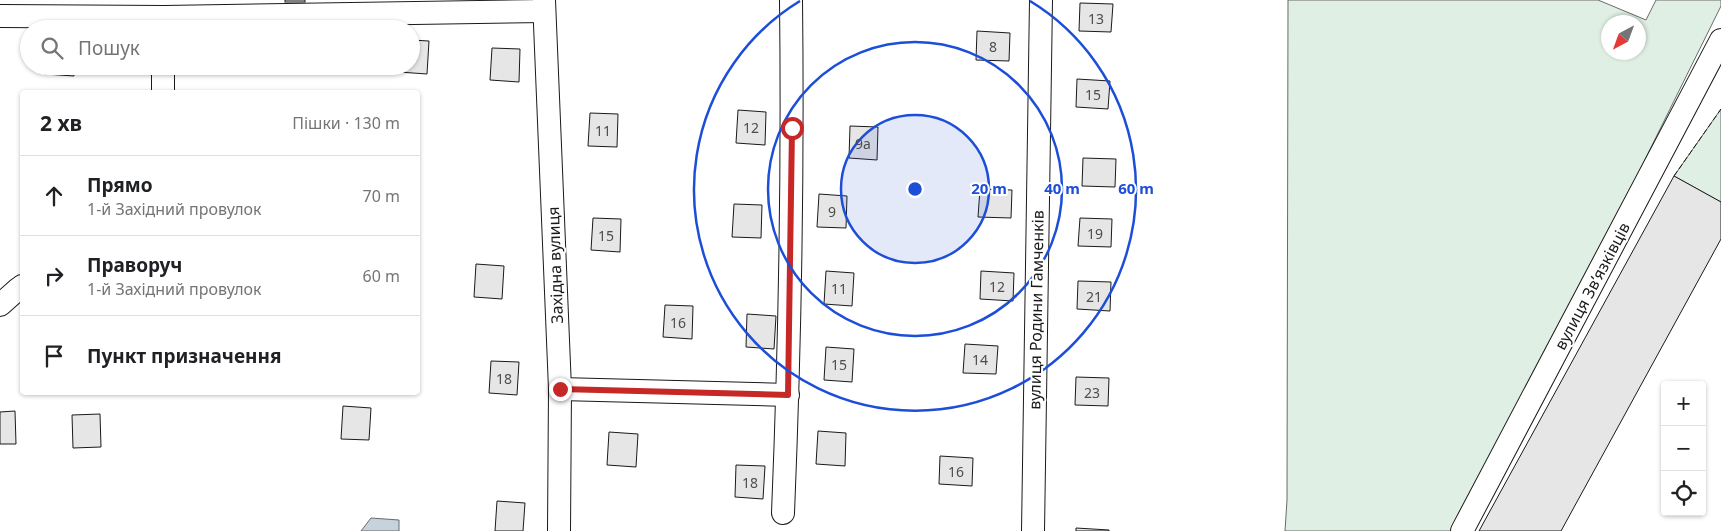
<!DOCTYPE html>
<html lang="uk">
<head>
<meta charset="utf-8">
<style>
  :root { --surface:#fff; --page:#f2f2f2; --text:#202124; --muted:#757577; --line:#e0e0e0 }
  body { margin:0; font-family:"Noto Sans",sans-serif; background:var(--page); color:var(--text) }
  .controls { position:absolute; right:15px; bottom:15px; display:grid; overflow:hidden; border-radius:5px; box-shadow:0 1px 4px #0004 }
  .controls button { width:45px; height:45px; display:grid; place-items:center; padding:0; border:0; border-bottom:1px solid var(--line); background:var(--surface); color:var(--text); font:25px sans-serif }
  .compass { position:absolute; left:1601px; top:15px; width:45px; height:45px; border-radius:50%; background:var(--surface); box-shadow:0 1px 4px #0004; rotate:221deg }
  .stop { position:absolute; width:15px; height:15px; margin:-11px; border:4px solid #c62828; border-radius:50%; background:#fff }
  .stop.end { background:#c62828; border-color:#fff; box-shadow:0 1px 5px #0008 }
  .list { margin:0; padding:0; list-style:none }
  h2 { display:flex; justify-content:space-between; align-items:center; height:65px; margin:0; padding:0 20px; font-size:21px }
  h2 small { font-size:16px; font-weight:400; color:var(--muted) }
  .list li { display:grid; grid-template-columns:32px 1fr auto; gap:15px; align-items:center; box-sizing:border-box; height:80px; padding:0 20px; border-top:1px solid var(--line) }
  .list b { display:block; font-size:19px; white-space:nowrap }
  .list p { margin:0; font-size:16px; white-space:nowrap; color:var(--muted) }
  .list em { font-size:16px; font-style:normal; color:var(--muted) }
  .icon { flex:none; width:28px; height:28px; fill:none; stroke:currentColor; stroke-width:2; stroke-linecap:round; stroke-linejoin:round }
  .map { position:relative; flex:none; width:1721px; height:531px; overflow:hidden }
  .search { position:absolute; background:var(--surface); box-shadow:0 1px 4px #0004; left:20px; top:20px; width:400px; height:55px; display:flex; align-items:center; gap:12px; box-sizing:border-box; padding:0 18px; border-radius:28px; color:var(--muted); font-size:19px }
  .panel { position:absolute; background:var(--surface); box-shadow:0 1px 4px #0004; left:20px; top:90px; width:400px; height:305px; border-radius:5px }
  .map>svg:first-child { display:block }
  .green { fill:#e0efe3; stroke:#6a6a6a; fill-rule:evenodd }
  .water { fill:#c6d2dc; stroke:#6a6a6a }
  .building { fill:#e6e6e6; stroke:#1a1a1a }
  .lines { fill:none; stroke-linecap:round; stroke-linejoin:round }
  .street-casing { stroke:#1a1a1a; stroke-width:24 }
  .street { stroke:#fff; stroke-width:22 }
  .fence { stroke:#1a1a1a; stroke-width:1; stroke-dasharray:6 2.5; stroke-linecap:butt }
  .route { stroke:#c62828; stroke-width:6 }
  .ring { fill:none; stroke:#1d4ed8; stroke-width:2.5 }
  .labels { text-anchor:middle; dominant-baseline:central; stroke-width:4; stroke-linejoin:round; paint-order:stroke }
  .number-label { font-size:14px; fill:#4d4d4d }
  .street-label { font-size:16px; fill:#1a1a1a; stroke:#fff }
  .centre { fill:#1d4ed8; stroke:#fff; stroke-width:2.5 }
  .ring-label { font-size:15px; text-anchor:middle; font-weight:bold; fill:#1d4ed8; stroke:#fff; stroke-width:4; stroke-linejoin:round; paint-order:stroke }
</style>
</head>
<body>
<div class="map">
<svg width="1721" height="531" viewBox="0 0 1721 531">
  <rect width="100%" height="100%" fill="#fff"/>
  <g class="green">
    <path d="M 1288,0 L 1598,0 L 1646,20 L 1656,0 L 1721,0 L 1721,6 L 1461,531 L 1285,531 L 1287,500 ZM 1608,22 L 1638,22 L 1638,52 L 1608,52 Z"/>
    <polygon points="1721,109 1721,202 1674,176"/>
  </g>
  <polygon class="water" points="371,518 399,520 399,531 361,531"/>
  <g class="building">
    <rect x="285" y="0" width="20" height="2"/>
    <polygon points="1080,3 1113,4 1111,32 1079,31"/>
    <polygon points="977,31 1010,33 1009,61 976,60"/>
    <polygon points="411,40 429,41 427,74 399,72 399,66 411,66"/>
    <polygon points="492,48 520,49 519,82 490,80"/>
    <polygon points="46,66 74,66 74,76 45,74"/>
    <polygon points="226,66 255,66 254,69"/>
    <polygon points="308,66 337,66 336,74 308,72"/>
    <polygon points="1077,79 1110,81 1108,109 1076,107"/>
    <polygon points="738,110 766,112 765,145 736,143"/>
    <polygon points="590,113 618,114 617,147 588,146"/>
    <polygon points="850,126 878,127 877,160 849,158"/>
    <polygon points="1083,158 1116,159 1115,187 1082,186"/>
    <polygon points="1674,176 1721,202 1721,239 1561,531 1479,531"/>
    <polygon points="980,189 1012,190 1011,218 978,217"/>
    <polygon points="819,194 847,196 846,228 817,227"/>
    <polygon points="734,204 762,205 761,238 732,237"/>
    <polygon points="593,218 621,219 620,252 591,250"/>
    <polygon points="1080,218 1112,219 1111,247 1078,246"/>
    <polygon points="476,264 504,266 502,299 474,297"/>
    <polygon points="826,271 854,273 852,306 824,304"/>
    <polygon points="981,271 1014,273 1013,301 980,299"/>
    <polygon points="1078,281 1111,282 1110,311 1077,309"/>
    <polygon points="665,305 693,306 692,339 663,337"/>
    <polygon points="747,314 776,316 774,349 746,347"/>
    <polygon points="965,344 998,346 996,374 963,373"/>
    <polygon points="826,347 854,349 852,382 824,380"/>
    <polygon points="491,361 519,362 517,395 489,393"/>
    <polygon points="1076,377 1109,378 1108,406 1075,405"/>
    <polygon points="343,406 371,408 369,440 341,439"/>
    <polygon points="15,411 16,444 0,444 0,412"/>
    <polygon points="100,414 101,447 73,448 72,415"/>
    <polygon points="818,431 846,433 845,466 816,464"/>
    <polygon points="609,432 638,434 636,467 607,465"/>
    <polygon points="940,456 973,458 972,486 939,484"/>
    <polygon points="736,465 765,466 763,499 735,497"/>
    <polygon points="497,501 525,503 523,531 495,531"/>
    <polygon points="1076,528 1109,530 1109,531 1076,531"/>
  </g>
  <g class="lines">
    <defs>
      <g id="street">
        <polyline points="544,0 560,389 559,531"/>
        <polyline points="0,16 164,17 544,11"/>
        <polyline points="163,92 163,66"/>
        <polyline points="0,305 18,289 22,286"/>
        <polyline points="560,389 788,395"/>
        <path d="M 783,513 C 790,342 793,171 791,0"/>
        <polyline points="1033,531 1041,0"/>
        <polyline points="1462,531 1721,40"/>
      </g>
    </defs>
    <use href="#street" class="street-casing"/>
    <use href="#street" class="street"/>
    <polyline class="fence" points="1674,176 1721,109"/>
  </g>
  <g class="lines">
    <polyline class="route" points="560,389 788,395 792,128"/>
  </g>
  <circle cx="915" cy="189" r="74" fill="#1d4ed8" fill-opacity=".12"/>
  <g class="ring">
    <circle cx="915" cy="189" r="74"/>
    <circle cx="915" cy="189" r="147"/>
    <path d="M1030 1A221 221 0 1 1 800 1"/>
  </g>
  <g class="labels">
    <g class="number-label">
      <text x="1096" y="18">13</text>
      <text x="993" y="46">8</text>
      <text x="1093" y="94">15</text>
      <text x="751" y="127">12</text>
      <text x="603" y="130">11</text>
      <text x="863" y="143">9а</text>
      <text x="832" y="211">9</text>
      <text x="1095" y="233">19</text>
      <text x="606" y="235">15</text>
      <text x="997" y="286">12</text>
      <text x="839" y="288">11</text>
      <text x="1094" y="296">21</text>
      <text x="678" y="322">16</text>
      <text x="980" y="359">14</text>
      <text x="839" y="364">15</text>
      <text x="504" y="378">18</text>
      <text x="1092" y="392">23</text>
      <text x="956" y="471">16</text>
      <text x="750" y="482">18</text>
    </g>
    <g class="street-label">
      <text transform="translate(555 265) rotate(-92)">Західна вулиця</text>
      <text transform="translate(1592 286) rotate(-62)">вулиця Звʼязківців</text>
      <text transform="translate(1036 310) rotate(-89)">вулиця Родини Гамченків</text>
    </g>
  </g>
  <circle cx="915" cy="189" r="8" class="centre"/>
  <g class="ring-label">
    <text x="989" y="194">20 m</text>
    <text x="1062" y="194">40 m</text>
    <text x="1136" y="194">60 m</text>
  </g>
</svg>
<div class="controls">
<button>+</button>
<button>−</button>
<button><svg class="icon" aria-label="locate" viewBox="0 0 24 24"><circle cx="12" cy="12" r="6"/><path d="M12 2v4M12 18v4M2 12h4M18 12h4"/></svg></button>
</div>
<svg class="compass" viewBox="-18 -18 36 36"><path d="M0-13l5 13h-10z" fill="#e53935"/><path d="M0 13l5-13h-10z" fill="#757577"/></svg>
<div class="stop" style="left:792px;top:128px"></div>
<div class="stop end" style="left:560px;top:389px"></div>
<div class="search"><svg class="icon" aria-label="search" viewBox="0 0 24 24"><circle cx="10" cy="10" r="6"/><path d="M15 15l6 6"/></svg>Пошук</div>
<section class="panel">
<h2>2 хв<small>Пішки · 130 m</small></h2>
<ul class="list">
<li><svg class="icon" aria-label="ahead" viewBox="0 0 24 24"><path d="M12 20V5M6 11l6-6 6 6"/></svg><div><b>Прямо</b><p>1-й Західний провулок</p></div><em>70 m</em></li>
<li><svg class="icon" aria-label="right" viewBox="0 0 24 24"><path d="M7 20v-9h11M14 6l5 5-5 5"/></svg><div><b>Праворуч</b><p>1-й Західний провулок</p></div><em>60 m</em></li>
<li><svg class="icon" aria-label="arrive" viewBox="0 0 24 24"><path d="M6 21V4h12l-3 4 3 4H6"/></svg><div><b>Пункт призначення</b></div></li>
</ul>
</section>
</div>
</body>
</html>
